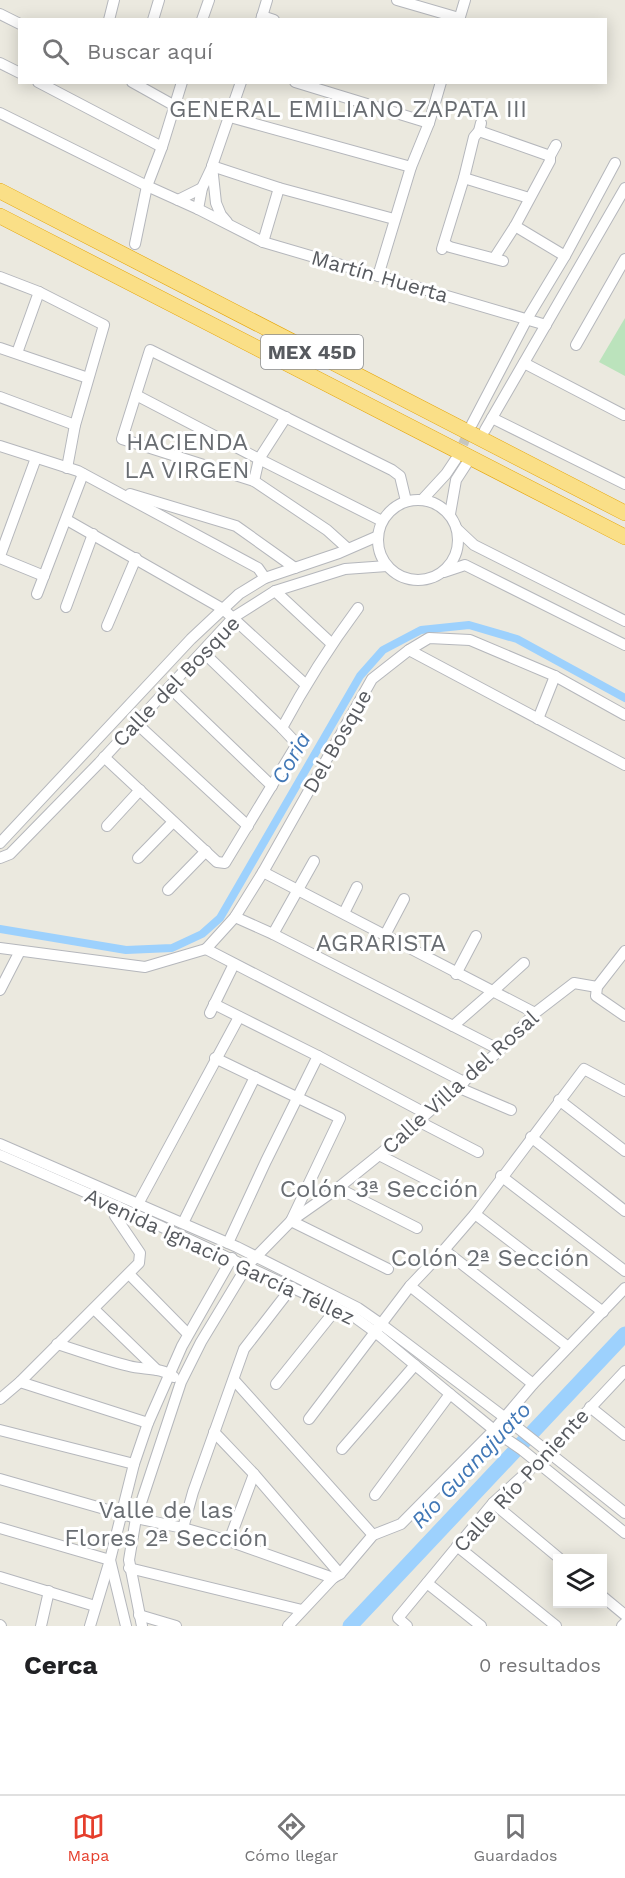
<!DOCTYPE html>
<html lang="es">
<head>
<meta charset="utf-8">
<style>
  :root { --surface:#fff; --page:#f6f6f6; --text:#202124; --muted:#757577; --line:#e0e0e0; --accent:#e53e2c }
  body { margin:0; font-family:"Work Sans",sans-serif; background:var(--page); color:var(--text) }
  .controls { position:absolute; right:18px; bottom:18px; display:grid; overflow:hidden; border-radius:0px; box-shadow:0 3px 15px #0003 }
  .controls button { width:54px; height:54px; display:grid; place-items:center; padding:0; border:0; border-bottom:2px solid var(--line); background:var(--surface); color:var(--text); font:30px sans-serif }
  .list { margin:0; padding:0; list-style:none }
  h2 { display:flex; justify-content:space-between; align-items:center; height:78px; margin:0; padding:0 24px; font-size:26px }
  h2 small { font-size:20px; font-weight:400; color:var(--muted) }
  .icon { flex:none; width:33px; height:33px; fill:none; stroke:currentColor; stroke-width:2; stroke-linecap:round; stroke-linejoin:round }
  .map { position:relative; flex:none; width:625px; height:1626px; overflow:hidden }
  .search { position:absolute; background:var(--surface); box-shadow:0 3px 15px #0003; left:18px; right:18px; top:18px; height:66px; display:flex; align-items:center; gap:15px; box-sizing:border-box; padding:0 21px; border-radius:0px; color:var(--muted); font-size:22px }
  .sheet { height:168px; background:var(--surface) }
  nav { display:flex; justify-content:space-around; align-items:center; box-sizing:border-box; height:84px; border-top:2px solid var(--line); background:var(--surface); font-size:16px; color:var(--muted) }
  nav a { display:grid; justify-items:center; gap:3px }
  nav .on { color:var(--accent) }
  .map>svg:first-child { display:block }
  .green { fill:#bbe3bc }
  .lines { fill:none; stroke-linecap:round; stroke-linejoin:round }
  .canal { stroke:#9dd1fd; stroke-width:8 }
  .river { stroke:#9dd1fd; stroke-width:15 }
  .minor-tunnel { stroke:#c6c6bf; stroke-width:10; stroke-dasharray:10 5; stroke-linecap:butt }
  .minor-casing { stroke:#b5b7bc; stroke-width:12 }
  .highway-casing { stroke:#e5a405; stroke-width:16 }
  .minor { stroke:#fff; stroke-width:10 }
  .highway { stroke:#fadf87; stroke-width:15 }
  .labels { text-anchor:middle; dominant-baseline:central; stroke-width:6; stroke-linejoin:round; paint-order:stroke }
  .shield { fill:#fff; stroke:#8a8c90; stroke-width:1.5 }
  .shield-label { font-size:20px; font-weight:bold; fill:#585b60 }
  .street-label { font-size:21px; fill:#585b60; stroke:#fff }
  .water-label { font-size:22px; font-style:italic; fill:#4077b6; stroke:#fff }
  .quarter-label { font-size:24px; fill:#696d72; stroke:#fff }
</style>
</head>
<body>
<div class="map">
<svg width="625" height="1626" viewBox="0 0 625 1626">
  <rect width="100%" height="100%" fill="#ebe9df"/>
  <polygon class="green" points="625,318 625,376 599,362"/>
  <g class="lines">
    <polyline class="canal" points="0,929 126,950 172,948 202,934 220,918 360,676 383,650 421,630 469,625 517,639 625,698"/>
    <polyline class="river" points="350,1626 625,1334"/>
    <polyline class="minor-tunnel" points="457,458 471,426"/>
    <defs>
      <g id="minor">
        <polyline points="397,0 459,18"/>
        <polyline points="0,14 20,24"/>
        <polyline points="262,16 274,20"/>
        <polyline points="109,20 114,0"/>
        <polyline points="153,20 159,0"/>
        <polyline points="202,20 209,0"/>
        <polyline points="261,20 267,0"/>
        <polyline points="459,20 465,0"/>
        <polyline points="0,63 20,73"/>
        <polyline points="38,82 162,147"/>
        <polyline points="132,82 175,106"/>
        <polyline points="295,82 429,123"/>
        <polyline points="0,113 147,186 198,209 263,242 546,325"/>
        <polyline points="230,117 411,167"/>
        <polyline points="479,131 550,156"/>
        <polyline points="212,166 279,188 394,219"/>
        <polyline points="464,178 529,198"/>
        <polyline points="178,200 202,188"/>
        <polyline points="198,209 202,188 212,167"/>
        <polyline points="227,222 221,215 216,203 212,166 241,82"/>
        <polyline points="515,226 565,256"/>
        <polyline points="263,242 279,188"/>
        <polyline points="135,244 147,186 162,147 182,82"/>
        <polyline points="445,244 450,247 503,261"/>
        <polyline points="442,249 464,178 474,137 479,131 481,123"/>
        <polyline points="495,257 515,226 550,161 550,156 556,145"/>
        <polyline points="378,276 411,167 429,123 441,82"/>
        <polyline points="0,277 39,292 104,325 75,425 67,468"/>
        <polyline points="576,345 625,259"/>
        <polyline points="0,348 88,378"/>
        <polyline points="17,353 39,292"/>
        <polyline points="524,363 624,415"/>
        <polyline points="136,395 259,459 382,521"/>
        <polyline points="0,397 75,425"/>
        <polyline points="492,418 625,484"/>
        <polyline points="472,424 527,319 565,256 615,163"/>
        <polyline points="485,430 625,188"/>
        <polyline points="0,446 78,471 258,568 265,578"/>
        <polyline points="254,481 259,459 286,417"/>
        <polyline points="130,494 236,526 295,568"/>
        <circle cx="418" cy="540" r="40"/>
        <polyline points="422,500 446,474 456,459"/>
        <polyline points="450,514 456,480 467,463"/>
        <polyline points="67,520 223,609 305,684"/>
        <polyline points="457,529 474,545 625,621"/>
        <polyline points="347,548 327,530 254,481 122,439 150,350 392,470 400,476 406,501"/>
        <polyline points="0,556 36,458"/>
        <polyline points="0,558 44,576"/>
        <polyline points="444,572 465,565 625,645"/>
        <polyline points="275,591 332,644"/>
        <polyline points="37,594 83,474"/>
        <polyline points="66,607 93,534"/>
        <polyline points="107,626 136,558"/>
        <polyline points="409,650 625,765"/>
        <polyline points="170,688 272,786"/>
        <polyline points="538,719 555,676"/>
        <polyline points="136,723 248,826"/>
        <path d="M 282,728 C 305,685 329,647 358,608"/>
        <polyline points="104,757 217,862 225,863 297,744 282,728 203,652"/>
        <polyline points="107,826 140,790"/>
        <polyline points="0,843 191,639 239,594 265,578 339,553 378,536"/>
        <polyline points="0,858 10,854 99,763 234,617 275,591 345,569 387,566"/>
        <polyline points="138,858 173,822"/>
        <polyline points="263,872 535,1013"/>
        <polyline points="168,890 206,851"/>
        <polyline points="344,913 357,887"/>
        <polyline points="235,917 273,934 500,1050"/>
        <polyline points="273,934 314,861"/>
        <polyline points="385,935 404,899"/>
        <polyline points="0,948 145,967 206,949"/>
        <polyline points="206,949 235,917 263,872 372,679 409,650 429,638 470,640 555,676 625,715"/>
        <polyline points="206,949 464,1082"/>
        <polyline points="625,951 597,987 596,996 625,1016"/>
        <polyline points="456,974 476,936"/>
        <polyline points="0,990 20,951"/>
        <polyline points="214,1004 318,1056 425,1113"/>
        <polyline points="210,1013 234,964"/>
        <polyline points="453,1026 492,992 524,963"/>
        <polyline points="215,1058 340,1118 291,1221 388,1269"/>
        <polyline points="457,1087 511,1110"/>
        <polyline points="559,1100 625,1151"/>
        <polyline points="418,1121 478,1152"/>
        <polyline points="531,1137 625,1211"/>
        <polyline points="0,1144 237,1247 358,1308 381,1324 504,1417 625,1513"/>
        <polyline points="0,1155 117,1206 353,1316 375,1332 450,1394 499,1434 521,1449 625,1533"/>
        <polyline points="379,1155 449,1191"/>
        <polyline points="501,1176 625,1271"/>
        <polyline points="338,1188 417,1228"/>
        <polyline points="138,1204 239,1017"/>
        <polyline points="475,1214 603,1312"/>
        <polyline points="183,1223 255,1077"/>
        <polyline points="228,1243 266,1161 318,1056"/>
        <polyline points="444,1250 568,1347"/>
        <polyline points="129,1274 188,1334"/>
        <polyline points="410,1286 533,1384"/>
        <polyline points="94,1309 157,1370"/>
        <path d="M 57,1344 C 80,1351 104,1360 129,1366 C 143,1370 161,1367 174,1377"/>
        <polyline points="234,1380 373,1535"/>
        <polyline points="20,1382 148,1423"/>
        <polyline points="276,1384 337,1308"/>
        <polyline points="0,1399 20,1382 139,1263 140,1253 115,1216 117,1206"/>
        <polyline points="590,1407 625,1435"/>
        <polyline points="309,1419 410,1286 444,1250 475,1214 584,1069 625,1091"/>
        <polyline points="0,1430 134,1464"/>
        <polyline points="214,1432 254,1474 340,1574"/>
        <polyline points="342,1449 415,1365"/>
        <polyline points="0,1479 136,1518 183,1528 229,1541 333,1578"/>
        <polyline points="375,1495 450,1394"/>
        <polyline points="493,1503 559,1558"/>
        <polyline points="0,1528 110,1560 90,1626"/>
        <polyline points="183,1528 193,1492 244,1349 292,1287"/>
        <polyline points="229,1541 254,1474"/>
        <polyline points="457,1546 556,1626"/>
        <polyline points="129,1568 302,1610"/>
        <polyline points="0,1577 95,1606"/>
        <polyline points="427,1583 481,1626"/>
        <polyline points="602,1596 625,1615"/>
        <polyline points="139,1615 176,1626"/>
        <polyline points="0,1625 1,1626"/>
        <polyline points="41,1626 49,1591"/>
        <polyline points="126,1626 110,1560 134,1464 148,1423 182,1346 232,1258"/>
        <polyline points="142,1626 129,1560 136,1518 181,1382 201,1342 247,1266 291,1221 338,1188 379,1155 500,1050 535,1013 574,983 597,987"/>
        <polyline points="288,1626 333,1578 340,1574 373,1535 401,1524 494,1430 533,1384 625,1288"/>
        <polyline points="407,1626 398,1618 493,1503 548,1453 625,1371"/>
        <polyline points="622,1626 625,1623"/>
      </g>
      <g id="highway">
        <polyline points="0,191 625,513"/>
        <polyline points="0,216 625,537"/>
      </g>
    </defs>
    <use href="#minor" class="minor-casing"/>
    <use href="#highway" class="highway-casing"/>
    <use href="#minor" class="minor"/>
    <use href="#highway" class="highway"/>
  </g>
  <g class="labels">
    <rect class="shield" x="261" y="335" width="102" height="34" rx="4.5"/>
    <g class="shield-label">
      <text x="312" y="352">MEX 45D</text>
    </g>
    <g class="street-label">
      <text transform="translate(380 276) rotate(16)">Martín Huerta</text>
      <text transform="translate(176 681) rotate(-46)">Calle del Bosque</text>
      <text transform="translate(337 741) rotate(-60)">Del Bosque</text>
      <text transform="translate(460 1082) rotate(-42)">Calle Villa del Rosal</text>
      <text transform="translate(220 1256) rotate(25)">Avenida Ignacio García Téllez</text>
      <text transform="translate(521 1480) rotate(-47)">Calle Río Poniente</text>
    </g>
    <g class="water-label">
      <text transform="translate(291 758) rotate(-60)">Coria</text>
      <text transform="translate(471 1465) rotate(-47)">Río Guanajuato</text>
    </g>
    <g class="quarter-label">
      <text x="348" y="109">GENERAL EMILIANO ZAPATA III</text>
      <text x="187" y="442">HACIENDA<tspan x="187" dy="28">LA VIRGEN</tspan></text>
      <text x="381" y="943">AGRARISTA</text>
      <text x="379" y="1189">Colón 3ª Sección</text>
      <text x="490" y="1258">Colón 2ª Sección</text>
      <text x="166" y="1510">Valle de las<tspan x="166" dy="28">Flores 2ª Sección</tspan></text>
    </g>
  </g>
</svg>
<div class="controls">
<button><svg class="icon" aria-label="layers" viewBox="0 0 24 24"><path d="M12 4l9 5-9 5-9-5zM3 14l9 5 9-5"/></svg></button>
</div>
<div class="search"><svg class="icon" aria-label="search" viewBox="0 0 24 24"><circle cx="10" cy="10" r="6"/><path d="M15 15l6 6"/></svg>Buscar aquí</div>
</div>
<section class="sheet">
<h2>Cerca<small>0 resultados</small></h2>
<ul class="list">
</ul>
</section>
<nav>
<a class="on"><svg class="icon" aria-label="map" viewBox="0 0 24 24"><path d="M3 6l6-2 6 2 6-2v14l-6 2-6-2-6 2zM9 4v14M15 6v14"/></svg>Mapa</a>
<a><svg class="icon" aria-label="directions" viewBox="0 0 24 24"><path d="M12 3l9 9-9 9-9-9zM9 14v-3h6M13 9l2 2-2 2"/></svg>Cómo llegar</a>
<a><svg class="icon" aria-label="saved" viewBox="0 0 24 24"><path d="M7 4h10v16l-5-4-5 4z"/></svg>Guardados</a>
</nav>
</body>
</html>
